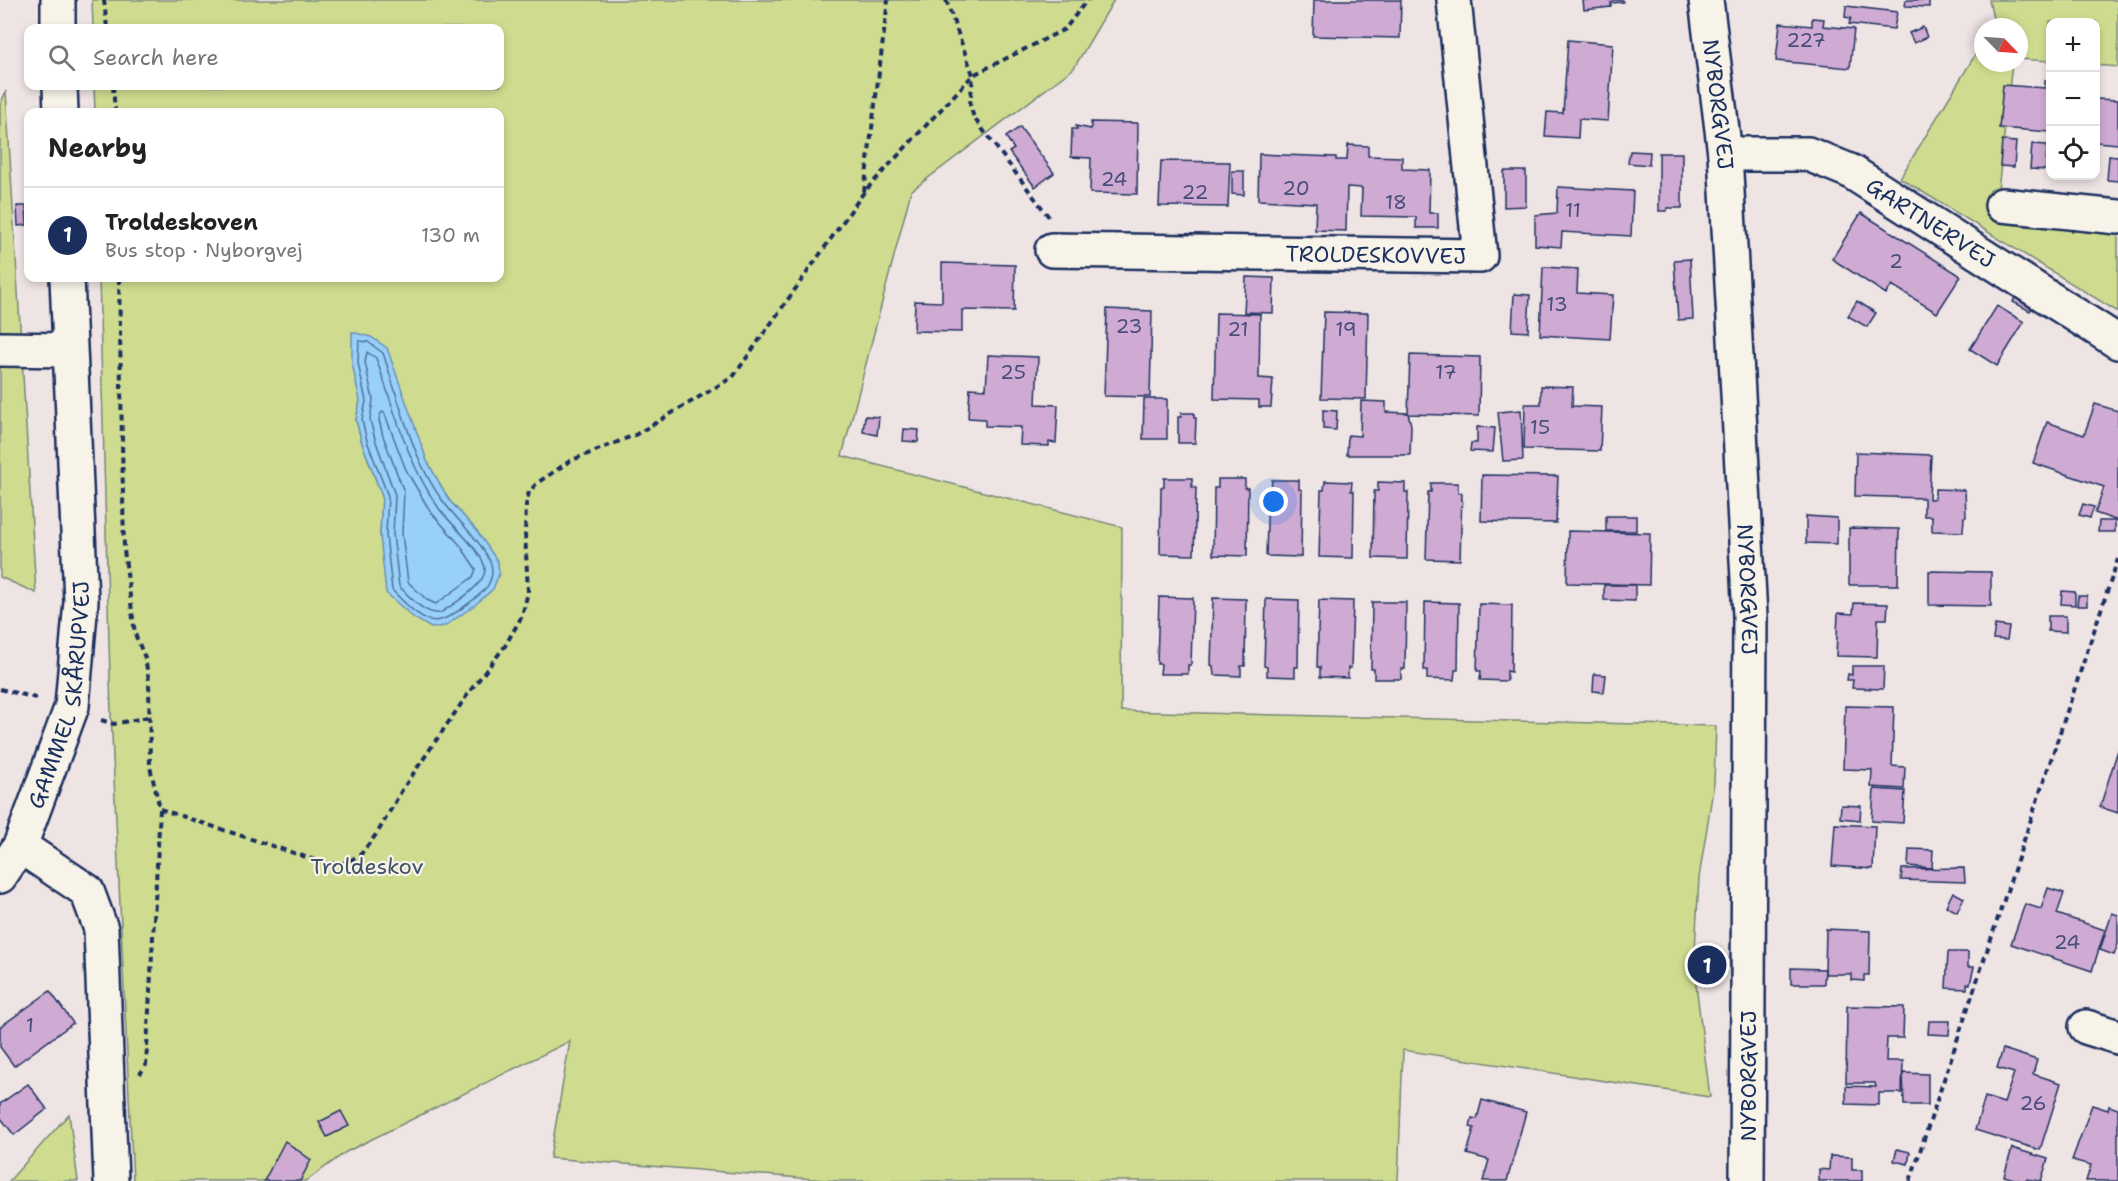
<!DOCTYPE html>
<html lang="en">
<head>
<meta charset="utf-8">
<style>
  :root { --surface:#fff; --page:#f2f2f2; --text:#222; --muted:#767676; --line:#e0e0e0; --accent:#1b2f5e }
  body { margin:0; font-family:"Shantell Sans",sans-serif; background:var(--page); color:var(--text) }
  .controls { position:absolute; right:18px; top:18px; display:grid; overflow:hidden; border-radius:12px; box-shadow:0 3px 9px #0003 }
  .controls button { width:54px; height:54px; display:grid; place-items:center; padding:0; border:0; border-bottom:2px solid var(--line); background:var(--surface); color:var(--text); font:30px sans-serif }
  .compass { position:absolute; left:1974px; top:18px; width:54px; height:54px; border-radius:50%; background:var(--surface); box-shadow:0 3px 9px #0003; rotate:115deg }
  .you { position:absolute; left:1274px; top:502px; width:21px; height:21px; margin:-15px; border:4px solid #fff; border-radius:50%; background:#1a73e8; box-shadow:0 0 0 9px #1a73e833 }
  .badge { display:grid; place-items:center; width:39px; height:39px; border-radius:50%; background:var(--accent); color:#fff; font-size:20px; font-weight:700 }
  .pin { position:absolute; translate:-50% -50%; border:3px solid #fff; box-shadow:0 2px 6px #0006 }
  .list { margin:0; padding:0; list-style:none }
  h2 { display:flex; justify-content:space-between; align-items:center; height:78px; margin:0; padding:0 24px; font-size:26px }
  h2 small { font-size:20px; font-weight:400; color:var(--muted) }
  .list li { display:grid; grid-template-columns:39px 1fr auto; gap:18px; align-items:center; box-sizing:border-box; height:96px; padding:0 24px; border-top:2px solid var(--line) }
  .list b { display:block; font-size:22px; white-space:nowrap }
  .list p { margin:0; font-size:20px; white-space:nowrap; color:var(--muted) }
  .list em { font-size:20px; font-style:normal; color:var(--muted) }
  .icon { flex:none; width:33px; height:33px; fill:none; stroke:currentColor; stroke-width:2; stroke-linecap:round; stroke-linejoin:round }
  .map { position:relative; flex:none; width:2118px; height:1181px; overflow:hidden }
  .search { position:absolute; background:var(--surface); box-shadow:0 3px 9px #0003; left:24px; top:24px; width:480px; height:66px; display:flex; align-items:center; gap:15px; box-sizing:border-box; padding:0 21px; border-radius:12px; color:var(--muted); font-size:22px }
  .panel { position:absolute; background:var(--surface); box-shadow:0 3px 9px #0003; left:24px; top:108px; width:480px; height:174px; border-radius:12px }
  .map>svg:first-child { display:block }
  .green { fill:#cfdc8f; stroke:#758676; stroke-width:1.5; fill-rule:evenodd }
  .water { fill:#99d0f8; stroke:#6790ba; stroke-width:1.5 }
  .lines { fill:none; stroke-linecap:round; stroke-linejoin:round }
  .shore { stroke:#4d6f9c; stroke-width:1.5 }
  .building { fill:#cfaad2; stroke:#1b2f5e; stroke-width:1.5 }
  .minor-casing { stroke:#1b2f5e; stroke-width:38 }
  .path { stroke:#1b2f5e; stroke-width:4; stroke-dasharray:6 4.5; stroke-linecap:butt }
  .minor { stroke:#f7f3e8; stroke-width:33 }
  .labels { text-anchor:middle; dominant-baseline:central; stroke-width:4.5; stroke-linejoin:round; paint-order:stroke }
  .number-label { font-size:20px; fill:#484e7b }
  .street-label { font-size:22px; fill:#1b2f5e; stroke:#f7f3e8 }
  .park-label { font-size:22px; fill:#3f5268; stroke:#f7f3e8 }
</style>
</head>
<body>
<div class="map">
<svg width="2118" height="1181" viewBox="0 0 2118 1181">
  <rect width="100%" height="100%" fill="#efe4e4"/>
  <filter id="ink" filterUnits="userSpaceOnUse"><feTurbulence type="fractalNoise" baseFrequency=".0167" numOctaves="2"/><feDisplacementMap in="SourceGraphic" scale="12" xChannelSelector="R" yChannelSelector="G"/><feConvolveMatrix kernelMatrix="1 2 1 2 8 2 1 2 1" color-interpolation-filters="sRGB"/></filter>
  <g filter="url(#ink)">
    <g class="green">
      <path d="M 92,0 L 1114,0 L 1074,68 L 911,191 L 842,456 L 1122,527 L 1121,711 L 1716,726 L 1714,783 L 1699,878 L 1694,968 L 1710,1097 L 1403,1050 L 1398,1181 L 838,1181 L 550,1158 L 570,1041 L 346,1152 L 306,1181 L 133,1181 L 111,714 L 99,278 L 500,278 L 500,112 L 95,112 L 94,86 L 500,86 L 500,28 L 93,28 ZM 360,401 L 412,422 L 427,461 L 449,500 L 477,531 L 380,535 L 382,496 L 362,443 L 356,420 Z"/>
      <polygon points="1989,0 2118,0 2118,67 2096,65 2096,22 2050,22 2050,61 2019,59 2019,27 1992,27 1994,23"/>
      <polygon points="1983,42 1983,63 2012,63 1995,218 2118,234 2118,312 1900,178"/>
      <polygon points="6,91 36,593 0,577 0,105"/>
      <polygon points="69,1114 78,1181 9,1181"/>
    </g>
    <polygon class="water" points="352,332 371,337 387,348 427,461 449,500 477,531 498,562 499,574 493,589 475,605 445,626 431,628 414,618 386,593 380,535 382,496 362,443 356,420 360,401 352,363"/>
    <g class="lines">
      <g class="shore">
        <path d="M 359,341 L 368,342 L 383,353 C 399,400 414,466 446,505 C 457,520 494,553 492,572 C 492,575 490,582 488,585 C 483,594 451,618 440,620 C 423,625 403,601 392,590 L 386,535 L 388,496 L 367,441 L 362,420 L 366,401 L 358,363 Z"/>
        <path d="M 367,352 L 376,358 C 394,408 407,463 438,507 C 448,522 484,552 485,569 C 485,586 452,605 440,613 C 424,615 409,596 399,586 L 393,534 L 395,495 L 375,439 L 370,420 L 373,400 L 365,362 Z"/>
        <polygon points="384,412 406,470 430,511 460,545 476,569 473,577 436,604 427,600 408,582 402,534 404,492 383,436 379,420 381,413"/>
      </g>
    </g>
    <g class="building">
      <polygon points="1314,0 1401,0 1400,38 1313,36"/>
      <polygon points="1583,0 1623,0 1623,2 1611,3 1611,7 1584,10"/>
      <polygon points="1906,0 1929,0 1929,7 1905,6"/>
      <polygon points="1846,6 1897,12 1894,29 1849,24 1851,18 1845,17"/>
      <polygon points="1812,18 1824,19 1823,26 1854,29 1850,68 1776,61 1780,23 1812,26"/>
      <polygon points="1923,27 1927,37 1914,43 1909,33"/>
      <polygon points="1568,40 1613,44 1608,121 1579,119 1578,138 1545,136 1547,112 1563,113"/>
      <polygon points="2045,80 2050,80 2050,132 1999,128 2003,85 2045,88"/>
      <polygon points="2096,99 2118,100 2118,144 2096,142"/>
      <polygon points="1091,122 1138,123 1137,194 1090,193 1091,158 1071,157 1072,129 1077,129 1076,126 1091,129"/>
      <polygon points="1020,127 1054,173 1035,187 1009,152 1014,149 1006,137"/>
      <polygon points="2002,141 2016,142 2014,167 2000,166"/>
      <polygon points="2032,144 2047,145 2046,170 2030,169"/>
      <polygon points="1348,145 1368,146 1368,156 1402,157 1402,169 1430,170 1429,213 1438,213 1438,228 1416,228 1416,217 1361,216 1362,188 1347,187 1346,231 1315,230 1316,203 1258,200 1259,154 1336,157 1336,160 1347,160"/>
      <polygon points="1630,151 1650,152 1649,165 1628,163"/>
      <polygon points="1659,153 1682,153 1682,208 1667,208 1667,211 1659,211"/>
      <polygon points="2109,156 2118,157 2118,181 2107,180"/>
      <polygon points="1161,161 1230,162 1228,207 1159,206"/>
      <polygon points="1232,171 1244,171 1244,195 1232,194"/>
      <polygon points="1504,171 1526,171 1526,206 1504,207"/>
      <polygon points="2075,176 2090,176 2090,179 2075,178"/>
      <polygon points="1558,187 1633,191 1631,236 1562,232 1561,247 1535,245 1535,215 1557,213"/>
      <polygon points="17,206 26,206 27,225 18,226"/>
      <polygon points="1861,213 1961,276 1937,313 1892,285 1886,294 1832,259"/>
      <polygon points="1690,259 1693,319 1678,320 1674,260"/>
      <polygon points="942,263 1015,265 1014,311 962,310 962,332 914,331 915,301 942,302"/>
      <polygon points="1543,267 1578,269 1577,293 1613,295 1610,339 1540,335"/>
      <polygon points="1246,277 1274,278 1273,313 1244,312"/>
      <polygon points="2017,293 2034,303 2030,311 2013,302"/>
      <polygon points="1514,294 1530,295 1528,332 1512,331"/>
      <polygon points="1857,301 1876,313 1867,327 1848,316"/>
      <polygon points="1997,306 2024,322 1997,366 1970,349"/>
      <polygon points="1107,309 1152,311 1150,397 1104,396"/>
      <polygon points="1324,312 1368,313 1366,399 1321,398"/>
      <polygon points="1216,313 1260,314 1259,378 1273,379 1271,407 1259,407 1259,400 1214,399"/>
      <polygon points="988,355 1038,357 1036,404 1058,405 1056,443 1049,442 1049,446 1020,445 1021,427 985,426 985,419 968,418 970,388 986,389"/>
      <polygon points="1410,355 1480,357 1479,416 1408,414"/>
      <polygon points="1541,386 1573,387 1572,406 1602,407 1600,451 1524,449 1525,404 1541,404"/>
      <polygon points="1144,399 1167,399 1167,439 1143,439"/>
      <polygon points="1361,401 1386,402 1386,412 1408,413 1411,425 1410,455 1347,455 1348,435 1360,436"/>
      <polygon points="2095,404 2118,411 2118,521 2095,513 2104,487 2033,463 2047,422 2084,435"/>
      <polygon points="1323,410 1337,411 1336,430 1323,429"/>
      <polygon points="1521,410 1523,460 1503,461 1498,412"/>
      <polygon points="1181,413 1194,413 1194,418 1196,418 1195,443 1178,443 1178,417 1181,417"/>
      <polygon points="865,416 879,417 877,435 863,432"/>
      <polygon points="1477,427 1495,428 1493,452 1470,451 1471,443 1477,443"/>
      <polygon points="904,429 919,430 918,442 903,441"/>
      <polygon points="1856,452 1931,455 1929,499 1935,499 1935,489 1965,490 1966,517 1964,517 1963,532 1932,531 1932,516 1924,516 1924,498 1855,496"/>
      <polygon points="1482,475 1558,476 1556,523 1481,521"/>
      <polygon points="1164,478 1192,478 1192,487 1196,488 1194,555 1160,554 1161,487 1164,487"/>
      <polygon points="1218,479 1245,479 1245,488 1248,488 1247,556 1213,555 1214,488 1218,488"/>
      <polygon points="1272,480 1299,480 1299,489 1302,490 1301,557 1266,556 1268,489 1271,489"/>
      <polygon points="1325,481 1352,482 1351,491 1354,491 1353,558 1319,557 1321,490 1324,490"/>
      <polygon points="1378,482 1405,483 1405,492 1408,492 1407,559 1373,558 1374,491 1378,491"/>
      <polygon points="1431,483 1458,483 1458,493 1462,493 1460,560 1426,559 1428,492 1431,492"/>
      <polygon points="2083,504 2094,507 2090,518 2079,515"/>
      <rect x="1606" y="516" width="30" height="15"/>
      <polygon points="1806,516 1837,518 1837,544 1806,543"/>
      <polygon points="2099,521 2115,521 2115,532 2098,532"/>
      <polygon points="1849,528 1899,529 1898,585 1849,585"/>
      <polygon points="1568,531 1650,533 1649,585 1567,583"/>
      <polygon points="1929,571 1991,572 1991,606 1929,605"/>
      <polygon points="1604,585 1635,585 1635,601 1604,600"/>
      <polygon points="2062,591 2075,592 2075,605 2061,604"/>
      <polygon points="2078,596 2087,596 2087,606 2077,606"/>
      <polygon points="1159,597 1193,598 1191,665 1188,665 1188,674 1160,674 1161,664 1157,664"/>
      <polygon points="1213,598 1246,599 1245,666 1241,666 1241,676 1214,675 1213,666 1211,665"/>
      <polygon points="1266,599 1299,600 1298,667 1295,667 1295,677 1267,676 1267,667 1264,666"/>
      <polygon points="1319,600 1353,601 1351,668 1348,668 1348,678 1320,677 1320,667 1317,667"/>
      <polygon points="1372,602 1406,602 1405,669 1401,669 1401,679 1374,679 1374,669 1371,669"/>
      <polygon points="1425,602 1459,603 1458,670 1455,670 1454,680 1427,679 1427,670 1424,670"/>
      <polygon points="1854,603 1888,604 1887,619 1878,619 1877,657 1836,656 1838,613 1853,614"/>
      <polygon points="1479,604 1512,605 1511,672 1507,671 1507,681 1480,680 1481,671 1477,671"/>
      <polygon points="2048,616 2066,616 2066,632 2048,631"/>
      <polygon points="1995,625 2009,627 2007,640 1993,639"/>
      <polygon points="1852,666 1884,666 1883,689 1852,688 1853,680 1847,680 1848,674 1852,675"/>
      <polygon points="1594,674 1606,675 1604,692 1593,691"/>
      <polygon points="1845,706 1894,707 1892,766 1905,767 1904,789 1871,787 1872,770 1843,769"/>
      <polygon points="2118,750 2118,813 2100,807"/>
      <polygon points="1874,789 1905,791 1903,823 1872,821"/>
      <polygon points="1841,805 1861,806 1860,820 1840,818"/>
      <polygon points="1835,824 1875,826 1873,869 1832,866"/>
      <polygon points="1909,849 1933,850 1932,868 1908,866"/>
      <polygon points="1964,868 1965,882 1901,880 1902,869"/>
      <polygon points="2048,888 2064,893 2057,914 2105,930 2092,971 2011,944 2025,904 2041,909"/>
      <polygon points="1953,892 1964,898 1957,912 1946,906"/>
      <polygon points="2112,913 2118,915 2118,944 2114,955 2100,950"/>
      <polygon points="1826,929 1870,931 1869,975 1864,975 1864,981 1851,980 1851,974 1825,974"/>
      <polygon points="1948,952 1968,952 1968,967 1974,967 1970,984 1967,984 1967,989 1946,988"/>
      <polygon points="1791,968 1825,969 1824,984 1791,984"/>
      <polygon points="50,991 73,1023 14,1066 0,1047 0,1027"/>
      <polygon points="1847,1006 1904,1007 1903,1038 1887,1038 1886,1061 1903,1061 1902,1093 1879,1093 1879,1105 1846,1104 1846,1086 1876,1087 1875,1083 1846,1083"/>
      <polygon points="1929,1021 1950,1021 1949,1035 1928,1034"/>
      <polygon points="2003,1049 2037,1060 2033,1074 2061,1083 2040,1150 1975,1130 1985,1097 2004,1103 2014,1073 1997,1068"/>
      <polygon points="1903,1073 1928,1074 1928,1105 1904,1105"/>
      <polygon points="28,1084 47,1109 14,1135 0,1117 0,1104"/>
      <polygon points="1482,1100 1526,1112 1507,1181 1483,1181 1489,1160 1467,1154 1474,1128 1470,1127 1472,1118 1477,1119"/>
      <polygon points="2092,1105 2108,1110 2109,1106 2118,1109 2118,1181 2086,1181 2091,1165 2072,1160"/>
      <polygon points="341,1111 349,1126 327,1137 319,1122"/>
      <polygon points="285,1141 311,1160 300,1181 264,1181"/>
      <polygon points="2012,1148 2048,1159 2041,1181 2027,1179 2026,1181 2021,1181 2004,1176"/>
      <polygon points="1897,1149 1910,1152 1908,1164 1894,1161"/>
      <polygon points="1830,1156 1852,1157 1852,1170 1862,1170 1862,1181 1819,1181 1819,1169 1829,1170"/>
    </g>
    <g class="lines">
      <defs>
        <g id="minor">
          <polyline points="58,0 58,28"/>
          <path id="s1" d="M 1706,0 L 1725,154 L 1750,616 L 1747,1181"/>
          <polyline points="60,86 61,112"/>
          <path id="s2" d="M 1725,154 L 1808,154 L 1850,171 L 2118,342"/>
          <polyline points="2002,205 2118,217"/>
          <path id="s3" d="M 1052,250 L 1480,256 L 1454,0"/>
          <polyline points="0,349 69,350"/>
          <polyline points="20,846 87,891 101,929 111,1181"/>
          <path id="s4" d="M 0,876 L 20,846 L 72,706 L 81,601 L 67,278"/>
          <polyline points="2086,1027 2118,1037"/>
        </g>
      </defs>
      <use href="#minor" class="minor-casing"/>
      <g class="path">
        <polyline points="104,0 107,28"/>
        <polyline points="946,0 973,75 970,105 974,118 1049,217"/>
        <polyline points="113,86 115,112"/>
        <polyline points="864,192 888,0"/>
        <polyline points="119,278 124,550 135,634 145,658 149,680 150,767 160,809 146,1065 140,1074"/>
        <polyline points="0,689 40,699"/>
        <polyline points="101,720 114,724 148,717"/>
        <polyline points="160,809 327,864 346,863 361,854 378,832 402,790 470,691 505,646 522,616 528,592 525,533 526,505 529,492 537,483 570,461 635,435 733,377 864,192 973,75 1065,29 1087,0"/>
        <polyline points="1910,1181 2118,559"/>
      </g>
      <use href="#minor" class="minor"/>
    </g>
  </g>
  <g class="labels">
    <g class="number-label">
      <text x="1806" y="40">227</text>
      <text x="1114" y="179">24</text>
      <text x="1296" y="188">20</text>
      <text x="1195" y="192">22</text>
      <text x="1396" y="202">18</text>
      <text x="1573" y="210">11</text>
      <text x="1896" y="261">2</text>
      <text x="1557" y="304">13</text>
      <text x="1129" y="326">23</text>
      <text x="1238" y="329">21</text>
      <text x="1346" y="329">19</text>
      <text x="1013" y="372">25</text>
      <text x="1446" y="372">17</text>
      <text x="1540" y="427">15</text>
      <text x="2067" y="942">24</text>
      <text x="30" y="1025">1</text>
      <text x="2033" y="1103">26</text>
    </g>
    <g class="street-label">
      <text stroke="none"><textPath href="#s1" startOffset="105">NYBORGVEJ</textPath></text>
      <text stroke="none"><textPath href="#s2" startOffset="224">GARTNERVEJ</textPath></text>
      <text stroke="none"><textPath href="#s3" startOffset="324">TROLDESKOVVEJ</textPath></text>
      <text stroke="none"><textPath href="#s1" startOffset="591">NYBORGVEJ</textPath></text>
      <text stroke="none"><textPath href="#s4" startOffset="194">GAMMEL SKÅRUPVEJ</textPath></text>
      <text transform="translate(1748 1076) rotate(-90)">NYBORGVEJ</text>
    </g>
    <g class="park-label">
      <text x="367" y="866">Troldeskov</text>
    </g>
  </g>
</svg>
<div class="controls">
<button>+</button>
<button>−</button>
<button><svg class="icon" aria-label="locate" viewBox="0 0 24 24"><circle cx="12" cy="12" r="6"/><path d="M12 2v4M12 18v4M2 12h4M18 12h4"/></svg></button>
</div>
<svg class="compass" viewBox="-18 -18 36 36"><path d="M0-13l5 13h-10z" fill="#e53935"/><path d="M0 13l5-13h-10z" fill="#767676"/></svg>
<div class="you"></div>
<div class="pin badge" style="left:1707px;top:965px">1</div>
<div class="search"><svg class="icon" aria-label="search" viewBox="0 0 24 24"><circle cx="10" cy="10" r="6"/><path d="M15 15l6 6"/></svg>Search here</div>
<section class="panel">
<h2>Nearby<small></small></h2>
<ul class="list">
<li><span class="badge">1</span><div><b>Troldeskoven</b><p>Bus stop · Nyborgvej</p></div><em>130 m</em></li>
</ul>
</section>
</div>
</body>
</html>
